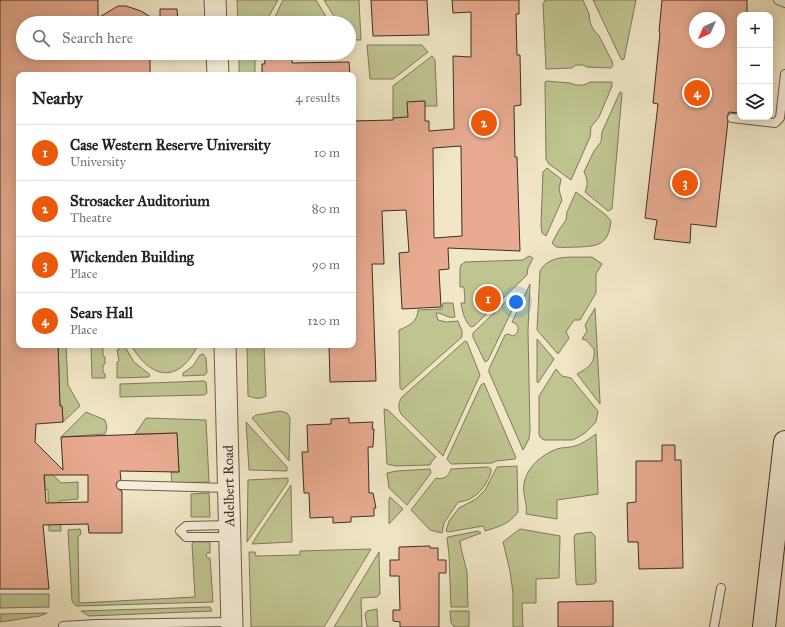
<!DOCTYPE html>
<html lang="en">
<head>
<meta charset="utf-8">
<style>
  :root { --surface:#fff; --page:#f2f2f2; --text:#222; --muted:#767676; --line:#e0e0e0; --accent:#ea580c }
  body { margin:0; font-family:"IM FELL Great Primer",serif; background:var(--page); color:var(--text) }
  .controls { position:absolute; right:12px; top:12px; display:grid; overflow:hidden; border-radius:8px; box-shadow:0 2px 10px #0003 }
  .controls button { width:36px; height:36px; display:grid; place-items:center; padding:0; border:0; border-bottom:1px solid var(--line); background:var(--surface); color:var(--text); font:20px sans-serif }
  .compass { position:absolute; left:689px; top:12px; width:36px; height:36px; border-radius:50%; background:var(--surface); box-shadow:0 2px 10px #0003; rotate:225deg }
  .you { position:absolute; left:516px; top:302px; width:14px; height:14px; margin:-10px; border:3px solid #fff; border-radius:50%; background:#1a73e8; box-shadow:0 0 0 6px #1a73e833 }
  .badge { display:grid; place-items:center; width:26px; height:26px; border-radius:50%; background:var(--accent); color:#fff; font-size:13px; font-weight:700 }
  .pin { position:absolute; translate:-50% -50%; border:2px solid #fff; box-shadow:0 1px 4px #0006 }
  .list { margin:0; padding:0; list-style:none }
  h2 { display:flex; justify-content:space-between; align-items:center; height:52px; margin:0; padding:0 16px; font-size:17px }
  h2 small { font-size:13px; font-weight:400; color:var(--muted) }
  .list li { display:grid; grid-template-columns:26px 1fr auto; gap:12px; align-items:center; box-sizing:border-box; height:56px; padding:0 16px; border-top:1px solid var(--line) }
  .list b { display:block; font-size:15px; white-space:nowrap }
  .list p { margin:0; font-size:13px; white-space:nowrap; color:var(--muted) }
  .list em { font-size:13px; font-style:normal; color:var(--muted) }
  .icon { flex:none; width:22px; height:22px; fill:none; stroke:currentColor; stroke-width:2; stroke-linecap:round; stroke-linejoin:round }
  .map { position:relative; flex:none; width:785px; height:627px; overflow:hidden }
  .search { position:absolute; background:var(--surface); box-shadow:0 2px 10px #0003; left:16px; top:16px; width:340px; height:44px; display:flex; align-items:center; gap:10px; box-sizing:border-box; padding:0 14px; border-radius:22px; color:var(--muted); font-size:15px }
  .panel { position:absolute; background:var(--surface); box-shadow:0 2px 10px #0003; left:16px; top:72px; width:340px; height:276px; border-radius:8px }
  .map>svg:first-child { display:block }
  .green { fill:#bfc491; stroke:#7e7a5b }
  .building { fill:#e8ab91; stroke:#3c2f25; fill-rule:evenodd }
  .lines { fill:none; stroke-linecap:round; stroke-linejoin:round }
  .service-casing { stroke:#695d4d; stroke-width:10 }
  .tertiary-casing { stroke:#695d4d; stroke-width:23 }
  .secondary-casing { stroke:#3c2f25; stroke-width:24 }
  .service { stroke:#f6efda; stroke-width:8 }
  .tertiary { stroke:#f6efda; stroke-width:21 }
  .secondary { stroke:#f6efda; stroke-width:22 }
  .labels { text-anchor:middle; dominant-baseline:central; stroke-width:3.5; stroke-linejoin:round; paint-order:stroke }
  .street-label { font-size:14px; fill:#3c2f25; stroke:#f6efda }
</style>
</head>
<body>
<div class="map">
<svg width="785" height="627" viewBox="0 0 785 627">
  <rect width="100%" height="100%" fill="#f1e7c6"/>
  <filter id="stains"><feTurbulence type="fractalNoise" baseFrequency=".005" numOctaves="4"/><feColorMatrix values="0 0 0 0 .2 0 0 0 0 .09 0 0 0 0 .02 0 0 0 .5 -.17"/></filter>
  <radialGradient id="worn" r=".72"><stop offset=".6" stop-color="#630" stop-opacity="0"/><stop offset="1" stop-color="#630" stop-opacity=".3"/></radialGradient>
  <g class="green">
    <polygon points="237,0 278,0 265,23 238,23"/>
    <polygon points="283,0 316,0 330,23 272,23"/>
    <polygon points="324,0 359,0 361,40 349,40 349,23 338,23"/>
    <polygon points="545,0 583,0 589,14 590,22 593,29 599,36 612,61 613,65 611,68 587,67 583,65 576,65 572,68 546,69 543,4"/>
    <polygon points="593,0 636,0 624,59 622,60 620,57"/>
    <polygon points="367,45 422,45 428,52 393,79 370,79"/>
    <rect x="239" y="53" width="16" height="22"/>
    <polygon points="432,56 435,60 437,106 425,106 424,101 408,102 408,117 393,118 393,86"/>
    <polygon points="546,81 570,83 576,85 583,85 591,82 612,82 612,86 599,117 591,127 590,137 571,180 549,164 546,159 545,82"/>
    <path d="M 620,92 L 621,92 L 622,94 L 612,209 L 608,211 L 585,192 C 588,185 588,180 584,172 L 594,151 L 601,142 L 602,132 Z"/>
    <polygon points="547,168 561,179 559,190 562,200 546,236 542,233 541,225 543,172"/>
    <path d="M 576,192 L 606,215 L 611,221 C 608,244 600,246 579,247 C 571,247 564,248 556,247 L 552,243 L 559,230 L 566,220 L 567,212 Z"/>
    <path d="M 529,256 L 533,258 L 528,268 L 527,275 L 474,326 L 471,327 C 465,322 462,311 461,303 L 465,303 L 464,287 L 460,287 L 460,268 L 461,265 L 465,262 L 523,260 Z"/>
    <path d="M 592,257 L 602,264 L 596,274 L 596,293 L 580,320 L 574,320 L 566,332 L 569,338 L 558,354 L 537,330 L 540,271 C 550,253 574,258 592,257 Z"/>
    <path d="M 530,284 L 528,331 L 530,430 L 529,439 L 523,450 L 489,372 L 489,369 L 505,335 L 508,334 L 513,336 C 520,333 520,324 512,322 Z"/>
    <polygon points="516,292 519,296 488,360 485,362 473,337 473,333"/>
    <path d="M 443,303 L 453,303 L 455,317 C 447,319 444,313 436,313 L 438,320 L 446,322 L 458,321 L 462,331 L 462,337 L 402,390 L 400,388 L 399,330 C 409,326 418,321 418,310 L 442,309 Z"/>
    <path d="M 595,308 L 600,401 L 600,404 L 577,374 C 588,368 596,363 594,349 L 586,340 L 582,339 L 587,331 L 585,325 Z"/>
    <polygon points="537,339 554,359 538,383 537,382"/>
    <path d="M 465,341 L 467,342 L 480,375 L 443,456 L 401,414 C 398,408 398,403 402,397 Z"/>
    <polygon points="58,345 66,345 68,385 80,406 63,422 62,407 60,406"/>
    <polygon points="91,345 103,345 103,356 105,357 105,364 103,365 103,372 105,374 105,378 92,378"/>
    <polygon points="119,345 124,345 134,362 149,374 150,375 149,377 117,378 117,362 119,361 117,350 119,350"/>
    <path d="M 131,345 L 198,345 C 179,384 151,380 131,345 Z"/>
    <path d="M 247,345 L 264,345 L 266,396 C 260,400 254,398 248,396 Z"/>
    <polygon points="203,354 206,358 207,372 205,375 183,376 183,373 193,366 200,355"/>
    <polygon points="556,369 562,376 571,378 598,411 596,422 585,433 573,440 544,440 540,437 539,434 539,396"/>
    <polygon points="204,381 206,382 207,393 204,395 120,397 120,384"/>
    <polygon points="484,383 516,458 515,459 496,461 492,463 451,464 447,459 481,385"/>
    <polygon points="384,409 388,410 436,457 432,461 430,465 396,466 387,464"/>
    <polygon points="280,411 287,413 290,418 289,461 252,418 256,415"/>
    <polygon points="86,412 105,420 107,427 105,434 61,437"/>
    <polygon points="146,418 206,420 209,482 172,483 171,472 179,472 177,433 135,434"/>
    <polygon points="246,422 287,467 287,471 249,470"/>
    <path d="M 596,434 L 598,494 L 557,500 L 557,519 L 526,514 C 528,504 522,494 524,484 C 527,467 541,455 557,449 C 562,447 569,448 575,446 C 582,444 589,439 596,434 Z"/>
    <polygon points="44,466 61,483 78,482 78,499 59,501 61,531 49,531 48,490 45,489"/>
    <path d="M 517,466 L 518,512 C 508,525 500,526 485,531 L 484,527 L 483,526 L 448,532 L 446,531 L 449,521 L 459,508 L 476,499 L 485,490 L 497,467 Z"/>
    <path d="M 488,467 L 491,469 L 491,472 C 486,487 475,501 458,502 L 444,523 L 442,533 L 430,530 L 411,510 L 436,478 C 444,480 449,476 451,469 Z"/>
    <polygon points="430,469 431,473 407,505 389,488 387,473 397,471"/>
    <polygon points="288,478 288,482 247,542 248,480"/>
    <polygon points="291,485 292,542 252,544 256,537"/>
    <polygon points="209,493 210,517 191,517 191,494"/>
    <polygon points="390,497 403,509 389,524 389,500"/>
    <polygon points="80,529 81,534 78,537 79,603 195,597 192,543 193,542 210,542 210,553 207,553 206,556 208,558 210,558 213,602 77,606 75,605 72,601 68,530"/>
    <polygon points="520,529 560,536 559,578 536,579 536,603 522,603 523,627 513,627 513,593 510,571 503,542"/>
    <polygon points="478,531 481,533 460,541 461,548 467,572 468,607 451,607 449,555 447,538 448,537"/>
    <polygon points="591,532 595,536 596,582 594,584 577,585 576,583 574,537 576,534"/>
    <polygon points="371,549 324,627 251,627 249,552 255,552 256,556 300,555 300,551"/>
    <polygon points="379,552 380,594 377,597 361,598 362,627 334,627"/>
    <polygon points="0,594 49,594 49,607 0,608"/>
    <polygon points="208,607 210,607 212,611 89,616 81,611"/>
    <polygon points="377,609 378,627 367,627 365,614 367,611"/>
    <polygon points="450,611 469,611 469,627 454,627 451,622"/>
    <polygon points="47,613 40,616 0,622 0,614"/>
  </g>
  <g class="building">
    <path d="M 0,0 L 98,0 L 98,18 L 118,6 L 126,6 L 141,11 L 160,23 L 160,9 L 177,9 L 178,23 L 23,23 L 23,53 L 150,53 L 150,75 L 19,75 L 19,345 L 58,345 L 60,406 L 62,406 L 63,422 L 36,424 L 35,442 L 63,470 L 61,437 L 177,433 L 179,472 L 120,471 L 121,480 L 117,482 L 116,485 L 118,489 L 122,491 L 122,533 L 89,533 L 88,524 L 43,525 L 49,589 L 0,589 ZM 44,475 L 88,475 L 88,502 L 46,503 Z"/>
    <polygon points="371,0 427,0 429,35 373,36"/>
    <path d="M 452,0 L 519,0 L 519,14 L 516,14 L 517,55 L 520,55 L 521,105 L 514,106 L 515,157 L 517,157 L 520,251 L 448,248 L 449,269 L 439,270 L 441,307 L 402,309 L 399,253 L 409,252 L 406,210 L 382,211 L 384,264 L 372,264 L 376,381 L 330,382 L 329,345 L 353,345 L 353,121 L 393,120 L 393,118 L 408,117 L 407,102 L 425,101 L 425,121 L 429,121 L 429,131 L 454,129 L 453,56 L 471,57 L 471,12 L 453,13 ZM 461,146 L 462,236 L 434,238 L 433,148 Z"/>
    <path d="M 662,0 L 747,0 L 747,15 L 740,15 L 740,113 L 729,112 L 727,117 L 728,121 L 716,227 L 691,224 L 690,243 L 654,239 L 657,220 L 645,218 L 658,104 L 653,103 L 660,33 L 659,32 ZM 695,18 L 719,18 L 719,42 L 695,42 Z"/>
    <polygon points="264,53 292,53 292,63 349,62 350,75 262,75 262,64 265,64"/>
    <polygon points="349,418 349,423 373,422 372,429 374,429 373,447 368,447 369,493 373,493 376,508 374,508 374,516 351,517 351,522 333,523 333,517 310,518 309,493 304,493 302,452 308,452 307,425 331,424 331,419"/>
    <polygon points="662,445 675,445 675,460 681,460 683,568 639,569 638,542 628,542 627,503 636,502 636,461 662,461"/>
    <polygon points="430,546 430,548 438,548 438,560 446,560 446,573 439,573 439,627 400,627 400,622 393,621 393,610 400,610 399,576 390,576 390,560 399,560 399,547"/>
    <polygon points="613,601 613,627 558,627 558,602"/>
  </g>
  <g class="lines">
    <defs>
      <g id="service">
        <polyline points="778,0 785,3"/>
        <polyline points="732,118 775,123 780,118 785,74"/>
        <polyline points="121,485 228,488"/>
        <polyline points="229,525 186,526 180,531 186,537 230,537"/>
        <polyline points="63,626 96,624 231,622"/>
        <polyline points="714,627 721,588"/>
      </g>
      <g id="tertiary">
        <polyline points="215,0 216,23"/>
        <polyline points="217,53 218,75"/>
        <polyline points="225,345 232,627"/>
      </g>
      <polyline id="secondary" points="764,627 785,442"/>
    </defs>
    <use href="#service" class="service-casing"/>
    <use href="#tertiary" class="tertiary-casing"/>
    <use href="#secondary" class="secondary-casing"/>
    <use href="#service" class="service"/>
    <use href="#tertiary" class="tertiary"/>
    <use href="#secondary" class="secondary"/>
  </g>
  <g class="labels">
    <g class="street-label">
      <text transform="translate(229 486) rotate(-91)">Adelbert Road</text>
    </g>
  </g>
  <rect width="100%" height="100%" filter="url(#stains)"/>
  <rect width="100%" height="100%" fill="url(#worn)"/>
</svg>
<div class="controls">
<button>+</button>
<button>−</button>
<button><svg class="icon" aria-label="layers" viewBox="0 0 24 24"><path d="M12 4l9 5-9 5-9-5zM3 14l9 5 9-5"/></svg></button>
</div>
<svg class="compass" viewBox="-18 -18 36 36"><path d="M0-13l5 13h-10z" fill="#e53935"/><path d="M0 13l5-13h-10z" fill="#767676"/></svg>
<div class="you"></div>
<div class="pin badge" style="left:488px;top:299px">1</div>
<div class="pin badge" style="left:484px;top:123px">2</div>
<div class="pin badge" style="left:685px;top:183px">3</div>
<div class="pin badge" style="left:697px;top:93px">4</div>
<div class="search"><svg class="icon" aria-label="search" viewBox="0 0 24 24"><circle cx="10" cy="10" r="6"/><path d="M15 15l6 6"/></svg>Search here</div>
<section class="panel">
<h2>Nearby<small>4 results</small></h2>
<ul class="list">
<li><span class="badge">1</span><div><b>Case Western Reserve University</b><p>University</p></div><em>10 m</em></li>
<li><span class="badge">2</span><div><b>Strosacker Auditorium</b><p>Theatre</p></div><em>80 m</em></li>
<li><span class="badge">3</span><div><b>Wickenden Building</b><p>Place</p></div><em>90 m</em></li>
<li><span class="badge">4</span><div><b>Sears Hall</b><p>Place</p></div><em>120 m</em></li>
</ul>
</section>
</div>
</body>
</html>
